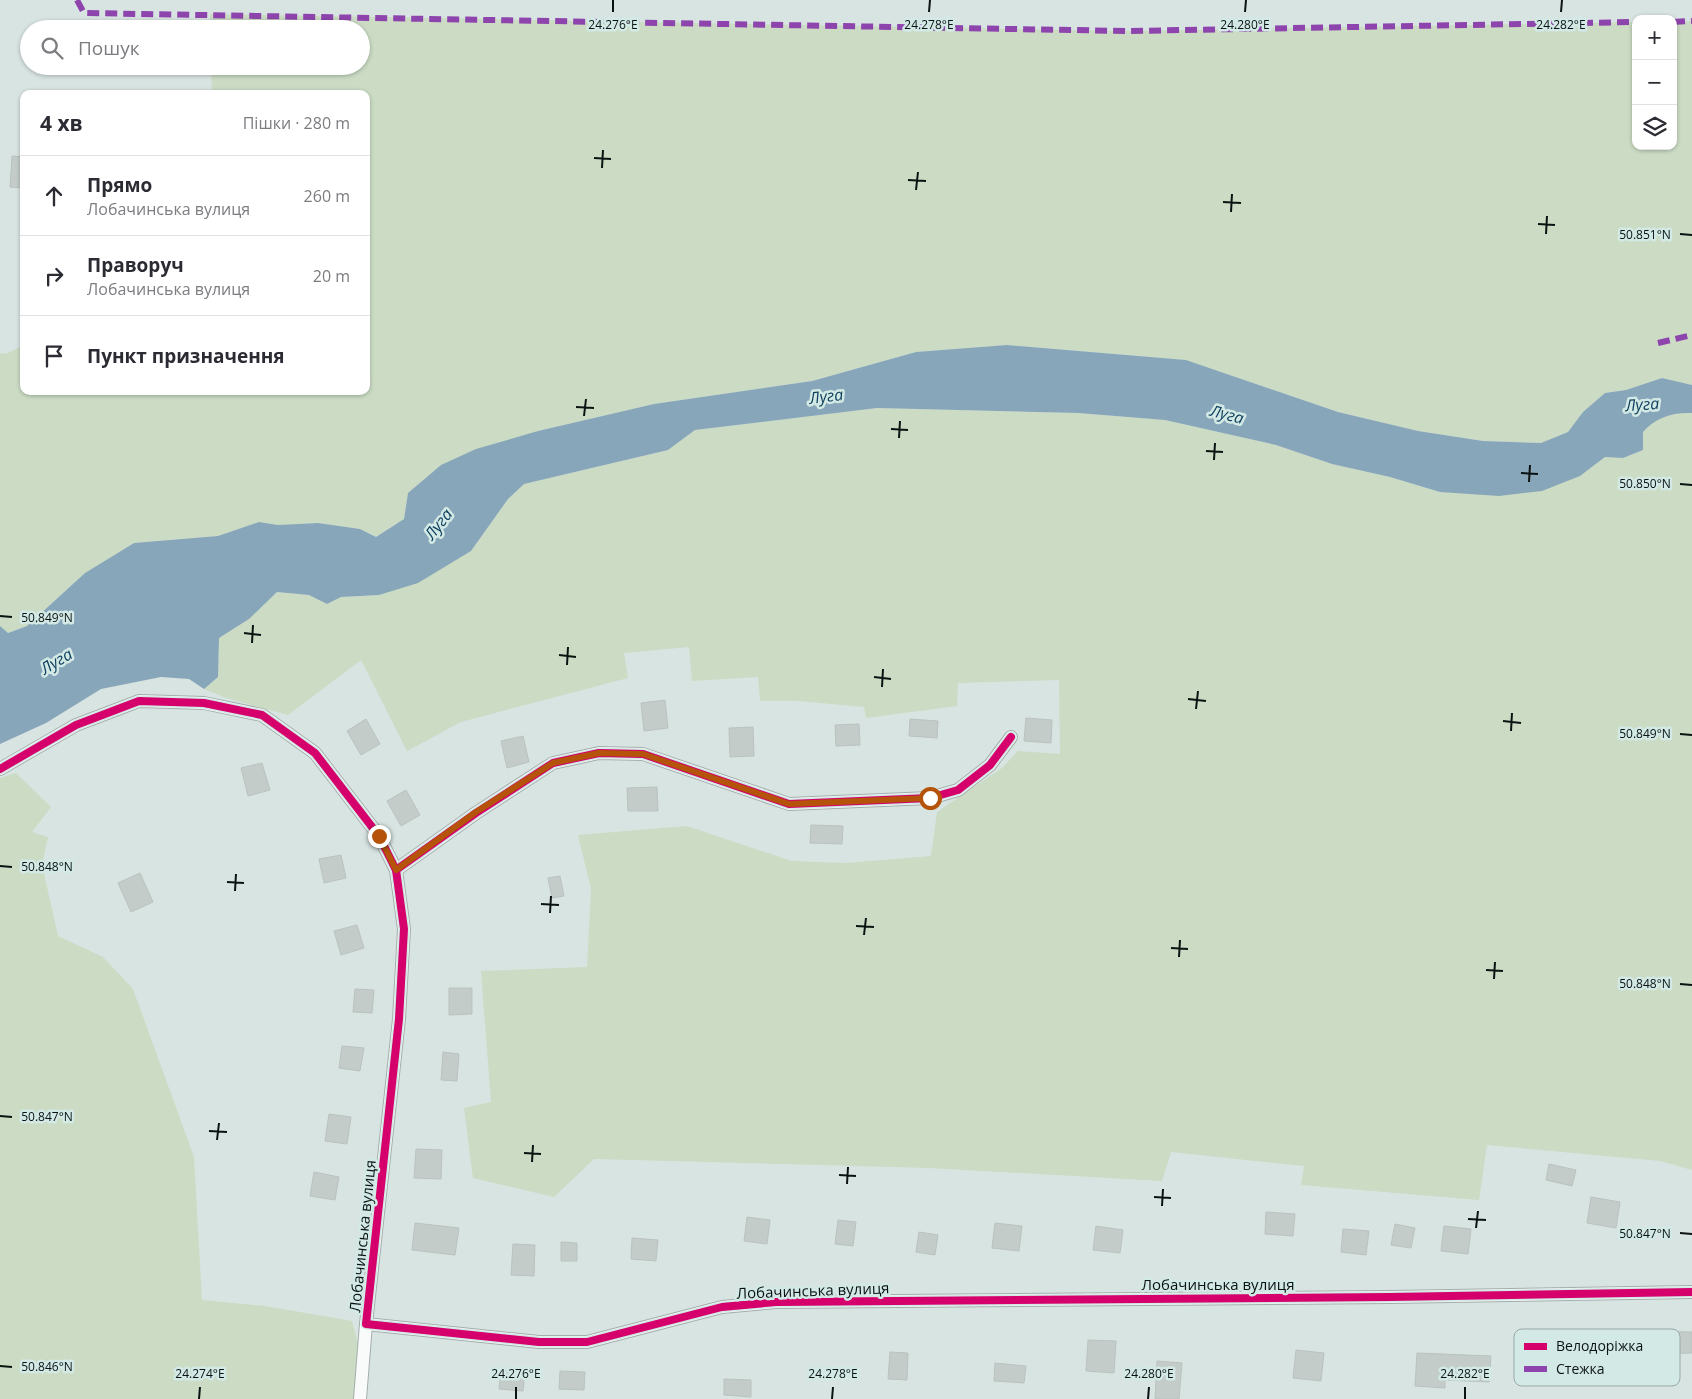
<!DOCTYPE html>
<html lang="uk">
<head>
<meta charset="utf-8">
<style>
  :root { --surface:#fff; --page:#f7f7f7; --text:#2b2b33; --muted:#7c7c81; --line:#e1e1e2 }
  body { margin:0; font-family:"Open Sans",sans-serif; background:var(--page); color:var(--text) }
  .controls { position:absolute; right:15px; top:15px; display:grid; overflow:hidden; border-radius:10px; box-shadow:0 1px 4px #0004 }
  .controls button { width:45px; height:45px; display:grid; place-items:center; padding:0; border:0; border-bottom:1px solid var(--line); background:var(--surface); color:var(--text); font:25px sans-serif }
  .stop { position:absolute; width:15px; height:15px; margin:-11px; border:4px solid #b45309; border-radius:50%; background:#fff }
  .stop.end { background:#b45309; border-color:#fff; box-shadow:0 1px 5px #0008 }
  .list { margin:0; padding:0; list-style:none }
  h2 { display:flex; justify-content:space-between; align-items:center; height:65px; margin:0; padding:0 20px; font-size:21px }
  h2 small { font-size:16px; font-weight:400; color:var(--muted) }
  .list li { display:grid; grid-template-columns:32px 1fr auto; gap:15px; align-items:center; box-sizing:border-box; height:80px; padding:0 20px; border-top:1px solid var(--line) }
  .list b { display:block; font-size:19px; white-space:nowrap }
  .list p { margin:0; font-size:16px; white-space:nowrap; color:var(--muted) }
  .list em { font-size:16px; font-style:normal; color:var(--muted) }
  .icon { flex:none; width:28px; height:28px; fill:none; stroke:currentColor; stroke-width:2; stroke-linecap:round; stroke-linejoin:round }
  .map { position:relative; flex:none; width:1692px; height:1399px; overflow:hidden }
  .search { position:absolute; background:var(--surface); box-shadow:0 1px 4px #0004; left:20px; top:20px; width:350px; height:55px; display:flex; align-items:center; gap:12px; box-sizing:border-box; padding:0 18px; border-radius:28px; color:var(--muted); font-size:19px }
  .panel { position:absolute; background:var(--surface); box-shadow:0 1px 4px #0004; left:20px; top:90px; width:350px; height:305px; border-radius:10px }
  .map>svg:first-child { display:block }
  .green { fill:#cbdbc4 }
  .water { fill:#88a6b9 }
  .building { fill:#c4ccc9; stroke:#bac2bf }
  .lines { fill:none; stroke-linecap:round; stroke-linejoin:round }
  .minor-casing { stroke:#a4aeac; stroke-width:14 }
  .minor { stroke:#f9fbfb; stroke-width:12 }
  .quiet { stroke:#8e44ad; stroke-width:6; stroke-dasharray:12 6; stroke-linecap:butt }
  .cycleway-casing { stroke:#d3e9e5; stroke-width:11 }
  .cycleway { stroke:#d6006c; stroke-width:8 }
  .route { stroke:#b45309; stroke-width:6 }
  .ticks { fill:none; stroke:#0b1312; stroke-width:2 }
  .labels { text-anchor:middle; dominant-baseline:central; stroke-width:5; stroke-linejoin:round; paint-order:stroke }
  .street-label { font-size:15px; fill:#0b1312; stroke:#d3e9e5 }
  .water-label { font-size:16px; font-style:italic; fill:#0f415e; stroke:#d3e9e5 }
  .key { fill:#d3e9e5; stroke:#97a9a6; stroke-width:1 }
  .key-label { font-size:14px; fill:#0b1312 }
  .ticks-label { font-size:12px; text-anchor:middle; fill:#0b1312; stroke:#d3e9e5; stroke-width:5; stroke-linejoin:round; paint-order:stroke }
</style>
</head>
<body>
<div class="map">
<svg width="1692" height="1399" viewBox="0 0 1692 1399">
  <rect width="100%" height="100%" fill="#d8e4e2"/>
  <g class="green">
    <polygon points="210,14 1128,31 1636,22 1636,146 1673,146 1673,22 1692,21 1692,385 1662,378 1626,390 1605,393 1583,412 1568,432 1541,443 1483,441 1418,431 1338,412 1186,360 1007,345 916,352 811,381 654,404 538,431 441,465 408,493 404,519 376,537 360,529 318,523 278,525 259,522 218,536 134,543 85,573 27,626 8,633 0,626 0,353 6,354 24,345 24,391 366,391 366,94 212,94 211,66 361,66 361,29 210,29"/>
    <path d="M 877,408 L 1078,413 L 1165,420 L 1276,445 L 1332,464 L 1390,477 L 1440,492 L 1580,476 L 1605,457 L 1623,458 L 1643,450 C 1643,445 1642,439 1643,434 C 1647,416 1678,412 1692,413 L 1692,1170 L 1660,1161 L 1487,1145 L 1479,1200 L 1301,1185 L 1304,1166 L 1171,1152 L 1162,1181 L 929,1168 L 594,1159 L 554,1197 L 473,1178 L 464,1108 L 491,1102 L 481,971 L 587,967 L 591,889 L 578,835 L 687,826 L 792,861 L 845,863 L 931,856 L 937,812 L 1002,768 L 1018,751 L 1060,754 L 1059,680 L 958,683 L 957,706 L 866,718 L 864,707 L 798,701 L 760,701 L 758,677 L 692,681 L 689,647 L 624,653 L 628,678 L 461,722 L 407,751 L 361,660 L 288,715 L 226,698 L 204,689 L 218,677 L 219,638 L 249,619 L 277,592 L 309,595 L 327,604 L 341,597 L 379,595 L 471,551 L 508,499 L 524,484 L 668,450 L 695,430 Z"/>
    <polygon points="16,773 51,807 32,832 48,837 42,865 58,936 103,957 133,989 194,1157 202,1300 265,1306 352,1321 359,1347 355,1399 0,1399 0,778"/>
  </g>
  <path class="water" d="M 1007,345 L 1186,360 L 1338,412 L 1418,431 L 1483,441 L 1541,443 L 1568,432 L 1583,412 L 1605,393 L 1626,390 L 1662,378 L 1692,385 L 1692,413 C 1673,412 1656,417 1643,432 L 1643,450 L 1623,458 L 1605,457 L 1580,476 L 1542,491 L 1499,496 L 1440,492 L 1390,477 L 1332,464 L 1276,445 L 1165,420 L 1078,413 L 877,408 L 695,430 L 668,450 L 524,484 L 508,499 L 471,551 L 418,583 L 379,595 L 341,597 L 327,604 L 309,595 L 277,592 L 249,619 L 219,638 L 218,677 L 204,689 L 189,679 L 161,677 L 101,689 L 46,723 L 0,744 L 0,626 L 8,633 L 27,626 L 85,573 L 134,543 L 218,536 L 259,522 L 278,525 L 318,523 L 360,529 L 376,537 L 404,519 L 408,493 L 441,465 L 476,449 L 538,431 L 654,404 L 812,381 L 916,352 Z"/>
  <g class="building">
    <polygon points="12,156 24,157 24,188 10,187"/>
    <polygon points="665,700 668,728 644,731 641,703"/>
    <polygon points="1026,718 1052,720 1051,743 1024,741"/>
    <polygon points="366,719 380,744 361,755 347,731"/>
    <polygon points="910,719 938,721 937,738 909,736"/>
    <polygon points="859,724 860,745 836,746 835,725"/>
    <polygon points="753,727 754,756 730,757 729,728"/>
    <polygon points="523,736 529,762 507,768 501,741"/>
    <polygon points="262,763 270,790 248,796 241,768"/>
    <polygon points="657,787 658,811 628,811 627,788"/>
    <polygon points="406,790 420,815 401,826 387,801"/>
    <polygon points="811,825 843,826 842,844 810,843"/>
    <polygon points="341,855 346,878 324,883 319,859"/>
    <polygon points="140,873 153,902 131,912 118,883"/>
    <polygon points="560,876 564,896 552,898 548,878"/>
    <polygon points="357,925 364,948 341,955 334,931"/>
    <polygon points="449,988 472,988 472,1014 449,1015"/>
    <polygon points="355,989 374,990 372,1013 353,1012"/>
    <polygon points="342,1046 364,1048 360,1071 339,1068"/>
    <polygon points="443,1052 459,1054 457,1081 441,1080"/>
    <polygon points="329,1114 351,1117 347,1144 325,1141"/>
    <polygon points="416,1149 442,1150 441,1179 414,1178"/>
    <polygon points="1549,1164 1576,1170 1572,1186 1546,1180"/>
    <polygon points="314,1172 339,1177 335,1200 310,1196"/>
    <polygon points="1591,1197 1620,1202 1616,1228 1587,1223"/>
    <polygon points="1266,1212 1295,1214 1293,1236 1265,1234"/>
    <polygon points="747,1217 770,1220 767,1244 744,1241"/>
    <polygon points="838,1220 856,1222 853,1246 835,1244"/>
    <polygon points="415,1223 459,1228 455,1255 412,1250"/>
    <polygon points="995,1223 1022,1226 1019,1251 992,1248"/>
    <polygon points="1395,1224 1415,1228 1411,1248 1391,1245"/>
    <polygon points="1096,1226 1123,1230 1120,1253 1093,1250"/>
    <polygon points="1444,1226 1471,1229 1468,1254 1441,1251"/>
    <polygon points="1343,1229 1369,1231 1366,1255 1341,1252"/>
    <polygon points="919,1232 938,1235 935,1255 916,1252"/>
    <polygon points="632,1238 658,1240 656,1261 631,1259"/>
    <polygon points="561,1242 577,1243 577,1261 561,1261"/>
    <polygon points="513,1244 535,1245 534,1276 511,1275"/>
    <polygon points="1651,1331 1692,1332 1692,1353 1651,1354"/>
    <polygon points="1088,1340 1116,1341 1114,1373 1086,1371"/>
    <polygon points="1296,1350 1324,1353 1321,1381 1293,1378"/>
    <polygon points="890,1352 908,1353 907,1380 888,1379"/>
    <polygon points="1417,1353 1491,1356 1489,1382 1445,1380 1445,1388 1415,1386"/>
    <polygon points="1157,1361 1182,1363 1179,1399 1155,1399"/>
    <polygon points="995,1363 1026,1366 1024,1383 994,1381"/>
    <polygon points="501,1370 525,1372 523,1391 499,1389"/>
    <polygon points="560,1371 585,1372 584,1390 559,1389"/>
    <polygon points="724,1379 751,1380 751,1397 724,1395"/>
  </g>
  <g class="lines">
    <defs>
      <g id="minor">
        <polyline points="0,769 76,725 139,701 204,703 262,715 315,753 379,836 396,870 404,929 399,1019 366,1324 539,1342 587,1342 722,1307 776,1302 1390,1297 1692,1292"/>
        <polyline points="396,870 476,813 553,763 599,753 643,754 789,804 930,798 958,790 990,765 1011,737"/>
        <polyline points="360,1399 366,1324"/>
      </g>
    </defs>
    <use href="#minor" class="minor-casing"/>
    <use href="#minor" class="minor"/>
    <g class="quiet">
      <polyline points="77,0 84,13 1128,31 1636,22"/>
      <polyline points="1673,22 1692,21"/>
      <polyline points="1658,343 1692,335"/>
    </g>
    <defs>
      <g id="cycleway">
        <polyline points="0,769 76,725 139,701 204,703 262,715 315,753 379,836 396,870 404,929 399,1019 366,1324 539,1342 587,1342 722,1307 776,1302 1390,1297 1692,1292"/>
        <polyline points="396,870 476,813 553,763 599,753 643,754 789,804 930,798 958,790 990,765 1011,737"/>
      </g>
    </defs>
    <use href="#cycleway" class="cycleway-casing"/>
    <use href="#cycleway" class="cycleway"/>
  </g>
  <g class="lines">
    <polyline class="route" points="379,836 396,870 476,812 553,763 599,753 643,754 789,804 930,798"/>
  </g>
  <path class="ticks" d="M 613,12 L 613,0M 929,12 L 930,0M 1245,12 L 1246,0M 1561,12 L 1562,0M 594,158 L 611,159M 602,168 L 603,150M 908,180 L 926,181M 916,190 L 918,172M 1223,202 L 1241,203M 1231,212 L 1232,194M 1538,224 L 1555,225M 1546,234 L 1547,216M 1680,234 L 1692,235M 576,407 L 594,408M 584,416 L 586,399M 891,429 L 908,430M 899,438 L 900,421M 1206,451 L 1223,452M 1214,460 L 1215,443M 1521,473 L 1538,474M 1529,482 L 1530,465M 1680,484 L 1692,485M 0,616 L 12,617M 244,633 L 261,635M 252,643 L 253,625M 559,655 L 576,657M 567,665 L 568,647M 874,677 L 891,679M 882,687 L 883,669M 1188,699 L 1206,701M 1196,709 L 1198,691M 1503,721 L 1521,723M 1511,731 L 1512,713M 1680,734 L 1692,735M 0,866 L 12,867M 227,882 L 244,883M 235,891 L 236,874M 541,904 L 559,905M 550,913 L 551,896M 856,926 L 874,927M 864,935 L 866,918M 1171,948 L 1188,949M 1179,957 L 1180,940M 1486,970 L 1503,971M 1494,979 L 1495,962M 1680,984 L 1692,985M 0,1116 L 12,1117M 209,1131 L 227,1132M 217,1140 L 219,1123M 524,1153 L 541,1154M 532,1162 L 533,1145M 839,1175 L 856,1176M 847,1184 L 848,1167M 1154,1197 L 1171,1198M 1162,1206 L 1163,1189M 1468,1219 L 1486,1220M 1476,1228 L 1478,1211M 1680,1233 L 1692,1234M 0,1366 L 12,1367M 199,1399 L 200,1387M 516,1399 L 516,1387M 832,1399 L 833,1387M 1148,1399 L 1149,1387M 1465,1399 L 1465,1387"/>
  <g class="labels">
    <g class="street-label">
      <text transform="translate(362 1236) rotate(-84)">Лобачинська вулиця</text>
      <text x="1218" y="1284">Лобачинська вулиця</text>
      <text transform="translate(813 1290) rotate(-2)">Лобачинська вулиця</text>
    </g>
    <g class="water-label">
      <text transform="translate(826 396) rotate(-7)">Луга</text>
      <text transform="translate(1642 404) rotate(-4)">Луга</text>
      <text transform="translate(1227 414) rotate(15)">Луга</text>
      <text transform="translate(438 524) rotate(-52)">Луга</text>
      <text transform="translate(56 661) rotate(-31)">Луга</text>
    </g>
  </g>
  <rect x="1514" y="1329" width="166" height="57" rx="8" class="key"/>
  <rect x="1524" y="1343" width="23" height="7" fill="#d6006c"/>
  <rect x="1524" y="1366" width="23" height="6" fill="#8e44ad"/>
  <g class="key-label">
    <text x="1556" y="1351">Велодоріжка</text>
    <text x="1556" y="1374">Стежка</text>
  </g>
  <g class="ticks-label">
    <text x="613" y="29">24.276°E</text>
    <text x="929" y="29">24.278°E</text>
    <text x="1245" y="29">24.280°E</text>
    <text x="1561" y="29">24.282°E</text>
    <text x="1645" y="239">50.851°N</text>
    <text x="1645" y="488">50.850°N</text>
    <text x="47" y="622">50.849°N</text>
    <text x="1645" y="738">50.849°N</text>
    <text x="47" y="871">50.848°N</text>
    <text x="1645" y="988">50.848°N</text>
    <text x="47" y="1121">50.847°N</text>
    <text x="1645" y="1238">50.847°N</text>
    <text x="47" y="1371">50.846°N</text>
    <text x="200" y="1378">24.274°E</text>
    <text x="516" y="1378">24.276°E</text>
    <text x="833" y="1378">24.278°E</text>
    <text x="1149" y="1378">24.280°E</text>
    <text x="1465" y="1378">24.282°E</text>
  </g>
</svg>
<div class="controls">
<button>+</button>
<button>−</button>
<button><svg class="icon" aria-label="layers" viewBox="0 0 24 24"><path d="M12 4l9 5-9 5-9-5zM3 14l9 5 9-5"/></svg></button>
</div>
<div class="stop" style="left:930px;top:798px"></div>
<div class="stop end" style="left:379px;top:836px"></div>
<div class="search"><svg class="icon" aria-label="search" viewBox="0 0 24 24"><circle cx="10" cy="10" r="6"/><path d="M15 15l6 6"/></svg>Пошук</div>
<section class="panel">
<h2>4 хв<small>Пішки · 280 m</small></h2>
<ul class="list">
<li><svg class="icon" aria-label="ahead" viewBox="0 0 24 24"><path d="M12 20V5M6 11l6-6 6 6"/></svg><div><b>Прямо</b><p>Лобачинська вулиця</p></div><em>260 m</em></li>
<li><svg class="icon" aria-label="right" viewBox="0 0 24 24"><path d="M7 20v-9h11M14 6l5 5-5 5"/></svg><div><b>Праворуч</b><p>Лобачинська вулиця</p></div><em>20 m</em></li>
<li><svg class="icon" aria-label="arrive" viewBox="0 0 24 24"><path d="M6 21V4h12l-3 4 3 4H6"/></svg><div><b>Пункт призначення</b></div></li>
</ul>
</section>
</div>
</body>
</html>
